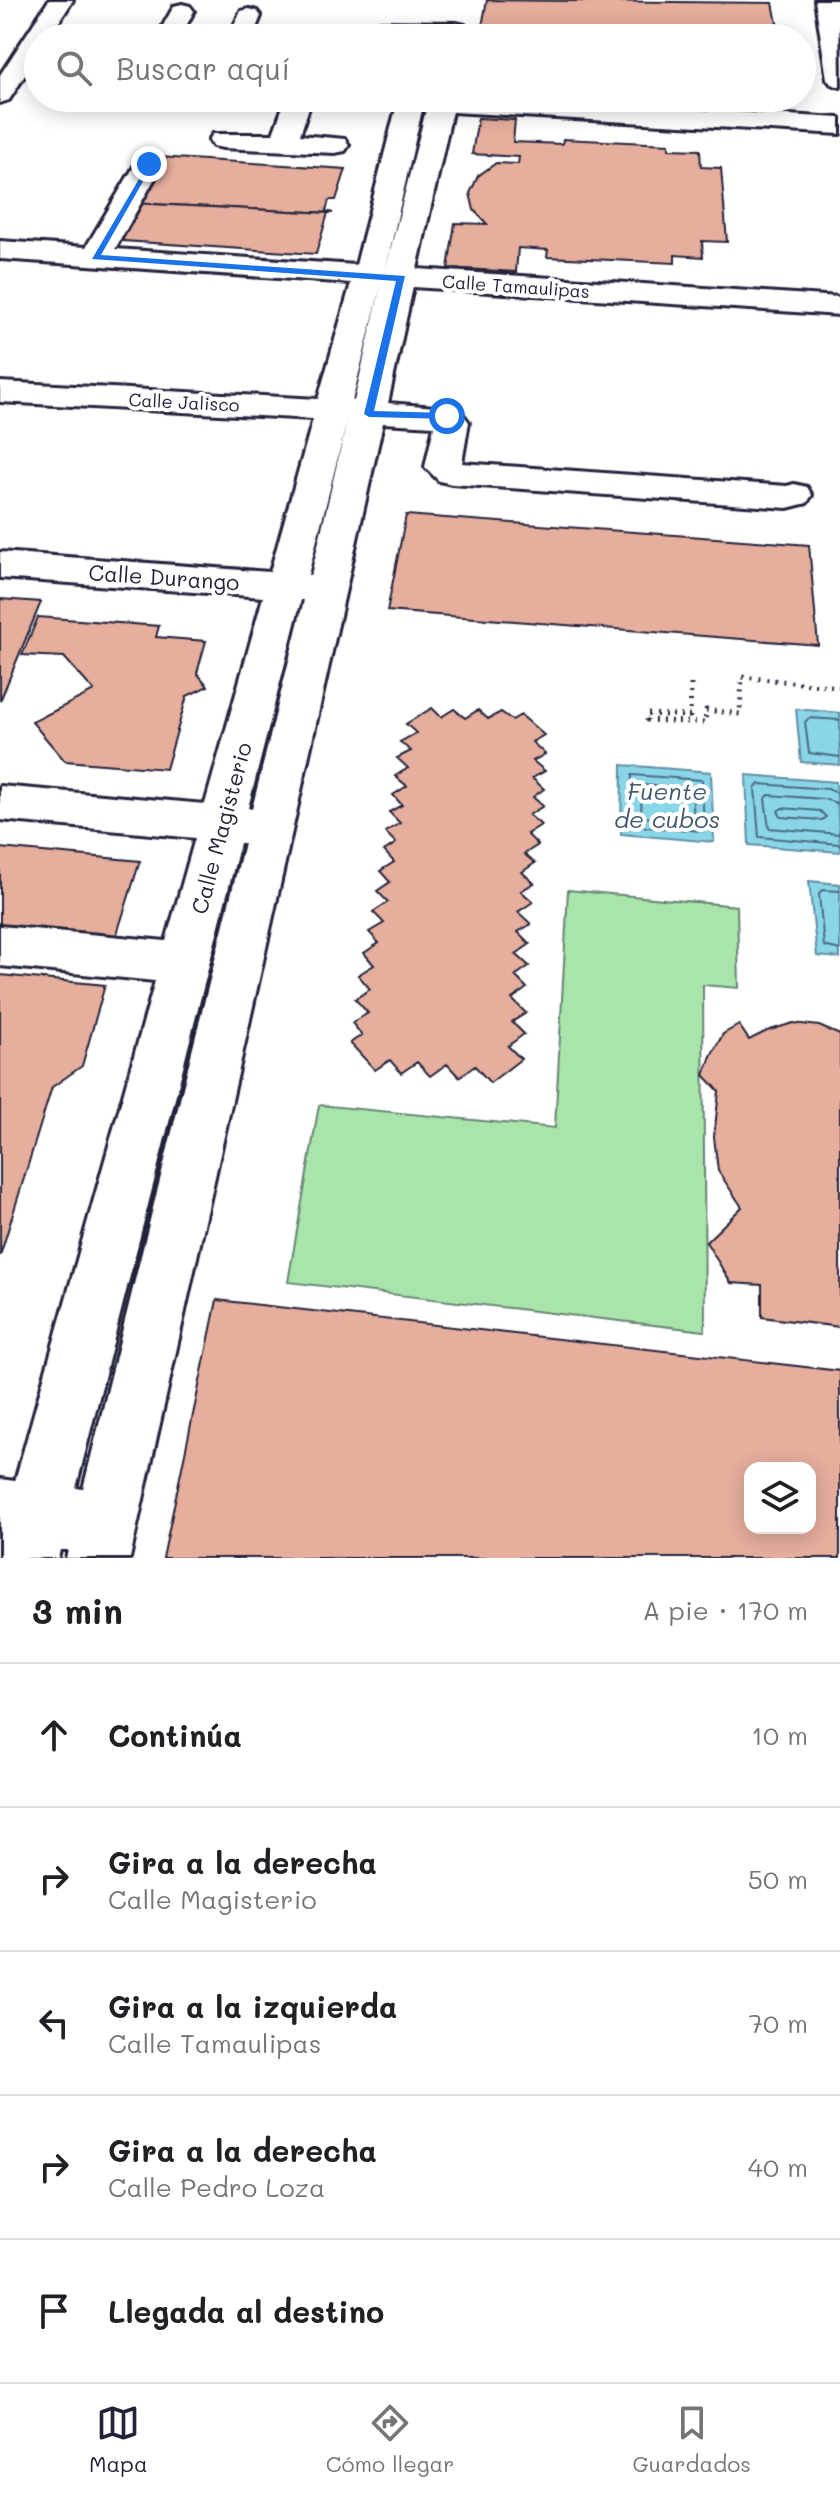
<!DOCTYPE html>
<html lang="es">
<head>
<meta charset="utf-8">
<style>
  :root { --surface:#fff; --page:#f2f2f2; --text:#202124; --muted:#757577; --line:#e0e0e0; --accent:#22223b }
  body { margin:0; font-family:Mali,sans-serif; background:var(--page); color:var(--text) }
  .controls { position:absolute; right:24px; bottom:24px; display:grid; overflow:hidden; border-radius:16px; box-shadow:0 4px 20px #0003 }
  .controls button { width:72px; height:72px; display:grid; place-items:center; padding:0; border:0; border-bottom:2px solid var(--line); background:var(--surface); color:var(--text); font:40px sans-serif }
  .stop { position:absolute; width:24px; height:24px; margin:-18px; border:6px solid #1a73e8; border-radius:50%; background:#fff }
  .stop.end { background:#1a73e8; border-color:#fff; box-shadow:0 2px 8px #0008 }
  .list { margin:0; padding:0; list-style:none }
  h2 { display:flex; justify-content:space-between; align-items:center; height:104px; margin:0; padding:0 32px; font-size:34px }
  h2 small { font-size:26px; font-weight:400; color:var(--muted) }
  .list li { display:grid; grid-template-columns:52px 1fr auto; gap:24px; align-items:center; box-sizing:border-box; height:144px; padding:0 32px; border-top:2px solid var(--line) }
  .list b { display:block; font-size:30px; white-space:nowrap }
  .list p { margin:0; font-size:26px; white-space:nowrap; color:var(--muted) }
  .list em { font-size:26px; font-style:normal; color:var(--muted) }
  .icon { flex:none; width:44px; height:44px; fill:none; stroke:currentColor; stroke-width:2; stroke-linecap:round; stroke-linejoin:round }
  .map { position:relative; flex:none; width:840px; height:1558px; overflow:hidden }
  .search { position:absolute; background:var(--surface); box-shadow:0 4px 20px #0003; left:24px; right:24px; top:24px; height:88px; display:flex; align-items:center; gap:20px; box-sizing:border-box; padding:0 28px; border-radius:44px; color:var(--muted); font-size:30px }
  .sheet { height:824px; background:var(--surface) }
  nav { display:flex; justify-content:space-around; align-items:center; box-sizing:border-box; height:112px; border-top:2px solid var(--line); background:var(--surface); font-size:22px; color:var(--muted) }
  nav a { display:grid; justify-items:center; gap:4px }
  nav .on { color:var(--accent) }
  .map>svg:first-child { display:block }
  .green { fill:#a9e5ab; stroke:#668473; stroke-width:2 }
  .water { fill:#8ad6e9; stroke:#608ea3; stroke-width:2 }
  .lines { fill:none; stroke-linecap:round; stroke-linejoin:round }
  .shore { stroke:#4c6a81; stroke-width:2 }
  .building { fill:#e5ae9d; stroke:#22223b; stroke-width:2; fill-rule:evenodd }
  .minor-casing { stroke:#22223b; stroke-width:6 }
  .path { stroke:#22223b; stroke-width:5; stroke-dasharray:2 6; stroke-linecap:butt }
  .minor { fill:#fff; fill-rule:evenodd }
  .route { fill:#1a73e8 }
  .labels { text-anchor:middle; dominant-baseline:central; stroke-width:8; stroke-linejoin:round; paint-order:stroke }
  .far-street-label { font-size:18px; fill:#22223b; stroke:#fff }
  .street-label { font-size:22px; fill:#22223b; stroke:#fff }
  .water-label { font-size:24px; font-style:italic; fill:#41586f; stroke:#fff }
</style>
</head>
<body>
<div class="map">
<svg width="840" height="1558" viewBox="0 0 840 1558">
  <rect width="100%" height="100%" fill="#fff"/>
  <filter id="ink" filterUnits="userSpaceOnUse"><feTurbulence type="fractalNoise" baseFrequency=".0125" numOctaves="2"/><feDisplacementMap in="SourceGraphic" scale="16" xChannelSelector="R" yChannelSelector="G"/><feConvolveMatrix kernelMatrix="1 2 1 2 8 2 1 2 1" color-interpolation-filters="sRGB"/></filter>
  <g filter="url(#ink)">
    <polygon class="green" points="568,890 737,906 739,988 703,985 705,1331 288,1282 319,1105 555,1128"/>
    <g class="water">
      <polygon points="796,709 840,713 840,765 801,762"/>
      <polygon points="622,765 711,772 714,842 621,834"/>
      <polygon points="746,775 836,782 840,852 749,845"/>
      <polygon points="809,881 840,884 840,958 817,956"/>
    </g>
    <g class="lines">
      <g class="shore">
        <polyline points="840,720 809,718 805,722 809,753 840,757"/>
        <polygon points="632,775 702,780 704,831 631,826"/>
        <polygon points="642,785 692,789 694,820 641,817"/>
        <polyline points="840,794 828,789 759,784 755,788 759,837 840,844"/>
        <polyline points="840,804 824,799 769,795 765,799 769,828 840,834"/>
        <polygon points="782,808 820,811 826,817 822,820 781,817 778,811"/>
        <polyline points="840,891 822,890 819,894 824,946 840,950"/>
      </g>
    </g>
    <g class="building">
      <polygon points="487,0 773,3 780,38 480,37"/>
      <polygon points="478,118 515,120 513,142 562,144 563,139 669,144 669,149 700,150 701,167 721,168 727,242 702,241 703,257 675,255 675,263 547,257 548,250 518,248 516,272 448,268 455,223 487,224 474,210 470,193 478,176 496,163 518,164 519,157 472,154"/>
      <polygon points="158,157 346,169 336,200 329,200 326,211 333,213 131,203"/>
      <polygon points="131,203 328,213 316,254 109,240"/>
      <polygon points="406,515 809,545 818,645 387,611"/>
      <polygon points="0,599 41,602 0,701"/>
      <polygon points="38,617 159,626 156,637 206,641 197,673 208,686 187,696 166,769 65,761 42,734 32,722 94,691 64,657 22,655"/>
      <polygon points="432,708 441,717 454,709 465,718 478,710 488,719 501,712 512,720 521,715 544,735 532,742 545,754 533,761 545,771 532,778 544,789 533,797 543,806 529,815 541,825 527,834 538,845 524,854 535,863 522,872 534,883 521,891 533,902 518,912 531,924 518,932 530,944 516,954 529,966 515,976 527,988 512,999 526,1013 512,1022 524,1034 508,1046 521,1059 490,1083 475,1066 459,1077 447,1064 430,1076 417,1062 401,1073 390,1060 375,1070 350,1043 362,1035 352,1023 368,1013 355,999 370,989 358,975 374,965 364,953 379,943 369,932 384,923 373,912 388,902 377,891 390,882 380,871 394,862 384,851 396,843 385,832 400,823 389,812 402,805 393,795 407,786 395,776 408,768 397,758 411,751 400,742 416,733 406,724"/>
      <polygon points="0,848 140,861 115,940 0,929"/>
      <polygon points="0,975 105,985 82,1066 52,1087 0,1256"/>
      <polygon points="793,1023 819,1026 840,1035 840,1327 762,1317 762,1285 731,1283 706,1242 742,1207 718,1171 714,1137 719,1091 704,1075 711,1056 723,1034 739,1025 749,1040 767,1031"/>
      <path d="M 217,1300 L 840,1371 L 840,1558 L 163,1558 ZM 750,1468 L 810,1468 L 810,1528 L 750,1528 Z"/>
    </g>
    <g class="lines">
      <defs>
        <g id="minor">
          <polygon points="49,0 73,0 49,38 38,38 38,55 9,100 0,103 0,75"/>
          <polygon points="815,0 839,0 840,87 831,84 827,79"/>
          <polygon points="182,4 190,6 194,11 180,38 156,38 174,6"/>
          <polygon points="249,9 257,11 261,16 252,38 228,38 241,11"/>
          <polygon points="380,22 456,23 465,25 468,30 465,35 456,37 348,38 351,33"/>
          <polygon points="286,98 312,98 300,135 345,139 349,145 345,151 335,153 223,148 213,146 209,140 213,134 273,134"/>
          <path d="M 337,98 L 487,98 L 840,118 L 840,134 L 452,112 L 417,269 L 840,297 L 840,315 L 413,287 L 388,403 L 459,409 L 469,422 L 462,463 L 787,486 L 794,484 L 807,487 L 812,495 L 807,503 L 787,508 L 452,484 L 439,481 L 425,467 L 434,426 L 383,423 L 130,1558 L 66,1558 L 68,1550 L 60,1550 L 58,1558 L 0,1558 L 0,1479 L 15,1481 L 155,981 L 0,966 L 0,926 L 166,941 L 195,838 L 0,820 L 0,786 L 205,804 L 263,597 L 0,578 L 0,552 L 270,572 L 313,419 L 0,402 L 0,382 L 318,399 L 351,283 L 0,259 L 0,241 L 86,247 L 139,158 L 149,156 L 159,158 L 163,164 L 115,249 L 356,265 L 396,108 L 341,104 ZM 422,110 L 426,110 L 386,267 ZM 381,285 L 354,401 L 352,401 ZM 347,421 L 311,575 L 308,575 ZM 301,600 L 304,600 L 252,809 L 248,808 ZM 240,843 L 244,843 L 83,1489 L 76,1488 Z"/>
        </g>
      </defs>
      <use href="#minor" class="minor-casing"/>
      <polyline class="path" points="691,684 690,716 647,714 647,720 705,723 706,710 740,714 742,677 840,687"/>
      <use href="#minor" class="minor"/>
    </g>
  </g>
  <polygon class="route" points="149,162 153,164 101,255 405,276 374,411 447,413 451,414 451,419 369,417 364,414 396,281 92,259"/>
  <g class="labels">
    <g class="far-street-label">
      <text transform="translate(516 286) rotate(4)">Calle Tamaulipas</text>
      <text transform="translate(184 402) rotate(3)">Calle Jalisco</text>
    </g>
    <g class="street-label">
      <text transform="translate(164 577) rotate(4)">Calle Durango</text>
      <text transform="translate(221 828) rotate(-75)">Calle Magisterio</text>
    </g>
    <g class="water-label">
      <text x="667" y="790">Fuente<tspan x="667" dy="28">de cubos</tspan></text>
    </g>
  </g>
</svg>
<div class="controls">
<button><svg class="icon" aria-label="layers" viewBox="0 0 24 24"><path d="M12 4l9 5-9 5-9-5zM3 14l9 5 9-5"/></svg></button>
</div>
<div class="stop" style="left:447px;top:416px"></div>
<div class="stop end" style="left:149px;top:164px"></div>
<div class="search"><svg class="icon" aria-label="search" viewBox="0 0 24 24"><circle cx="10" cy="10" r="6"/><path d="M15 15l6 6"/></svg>Buscar aquí</div>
</div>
<section class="sheet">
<h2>3 min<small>A pie · 170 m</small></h2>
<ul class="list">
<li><svg class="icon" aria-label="ahead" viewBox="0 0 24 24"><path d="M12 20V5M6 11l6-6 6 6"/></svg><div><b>Continúa</b></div><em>10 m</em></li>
<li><svg class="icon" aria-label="right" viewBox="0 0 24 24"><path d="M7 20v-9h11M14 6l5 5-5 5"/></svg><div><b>Gira a la derecha</b><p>Calle Magisterio</p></div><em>50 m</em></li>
<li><svg class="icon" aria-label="left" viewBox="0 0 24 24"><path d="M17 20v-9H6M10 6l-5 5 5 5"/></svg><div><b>Gira a la izquierda</b><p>Calle Tamaulipas</p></div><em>70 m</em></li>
<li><svg class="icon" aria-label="right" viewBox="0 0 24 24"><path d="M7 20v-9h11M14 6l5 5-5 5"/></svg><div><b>Gira a la derecha</b><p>Calle Pedro Loza</p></div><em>40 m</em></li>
<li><svg class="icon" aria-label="arrive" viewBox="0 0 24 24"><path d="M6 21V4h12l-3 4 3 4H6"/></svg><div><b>Llegada al destino</b></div></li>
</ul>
</section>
<nav>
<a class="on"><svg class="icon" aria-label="map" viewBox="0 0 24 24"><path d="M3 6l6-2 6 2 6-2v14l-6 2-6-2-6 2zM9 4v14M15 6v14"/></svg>Mapa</a>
<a><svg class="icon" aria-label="directions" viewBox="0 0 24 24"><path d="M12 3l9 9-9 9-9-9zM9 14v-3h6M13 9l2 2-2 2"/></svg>Cómo llegar</a>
<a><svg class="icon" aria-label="saved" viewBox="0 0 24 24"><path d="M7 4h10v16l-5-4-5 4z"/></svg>Guardados</a>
</nav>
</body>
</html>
